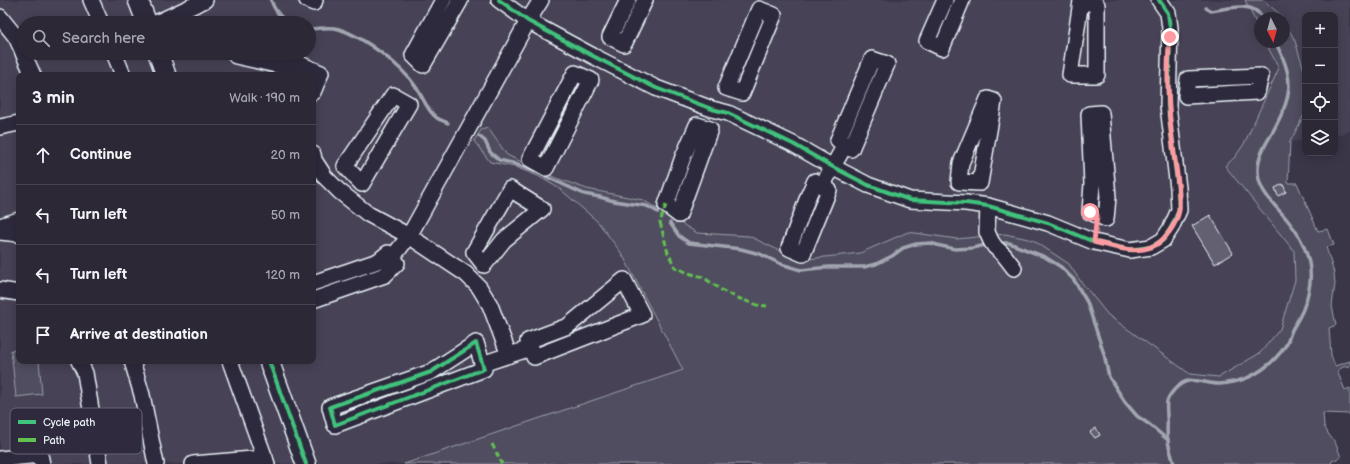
<!DOCTYPE html>
<html lang="en">
<head>
<meta charset="utf-8">
<style>
  :root { --surface:#2c2836; --page:#383442; --text:#f1f3f6; --muted:#a6a6ad; --line:#484451 }
  body { margin:0; font-family:"Balsamiq Sans",sans-serif; background:var(--page); color:var(--text) }
  .controls { position:absolute; right:12px; top:12px; display:grid; overflow:hidden; border-radius:8px; box-shadow:0 2px 10px #0003 }
  .controls button { width:36px; height:36px; display:grid; place-items:center; padding:0; border:0; border-bottom:1px solid var(--line); background:var(--surface); color:var(--text); font:20px sans-serif }
  .compass { position:absolute; left:1254px; top:12px; width:36px; height:36px; border-radius:50%; background:var(--surface); box-shadow:0 2px 10px #0003; rotate:174deg }
  .stop { position:absolute; width:12px; height:12px; margin:-9px; border:3px solid #ff9aa2; border-radius:50%; background:#fff }
  .stop.end { background:#ff9aa2; border-color:#fff; box-shadow:0 1px 4px #0008 }
  .list { margin:0; padding:0; list-style:none }
  h2 { display:flex; justify-content:space-between; align-items:center; height:52px; margin:0; padding:0 16px; font-size:17px }
  h2 small { font-size:13px; font-weight:400; color:var(--muted) }
  .list li { display:grid; grid-template-columns:26px 1fr auto; gap:12px; align-items:center; box-sizing:border-box; height:60px; padding:0 16px; border-top:1px solid var(--line) }
  .list b { display:block; font-size:15px; white-space:nowrap }
  .list em { font-size:13px; font-style:normal; color:var(--muted) }
  .icon { flex:none; width:22px; height:22px; fill:none; stroke:currentColor; stroke-width:2; stroke-linecap:round; stroke-linejoin:round }
  .map { position:relative; flex:none; width:1350px; height:464px; overflow:hidden }
  .search { position:absolute; background:var(--surface); box-shadow:0 2px 10px #0003; left:16px; top:16px; width:300px; height:44px; display:flex; align-items:center; gap:10px; box-sizing:border-box; padding:0 14px; border-radius:22px; color:var(--muted); font-size:15px }
  .panel { position:absolute; background:var(--surface); box-shadow:0 2px 10px #0003; left:16px; top:72px; width:300px; height:292px; border-radius:8px }
  .map>svg:first-child { display:block }
  .built { fill:#464354; fill-rule:evenodd }
  .green { fill:#504e5f; stroke:#9ca0ac }
  .lines { fill:none; stroke-linecap:round; stroke-linejoin:round }
  .stream { stroke:#a2a6b1; stroke-width:3.5 }
  .building { fill:#636171; stroke:#e8f1f8 }
  .minor-casing { stroke:#e8f1f8; stroke-width:18 }
  .major-casing { stroke:#e8f1f8; stroke-width:22 }
  .minor { stroke:#2f2a3d; stroke-width:15 }
  .major { stroke:#2f2a3d; stroke-width:19 }
  .quiet { stroke:#63c152; stroke-width:3; stroke-dasharray:6 3; stroke-linecap:butt }
  .cycleway-casing { stroke:#2f2a3d; stroke-width:6 }
  .cycleway { stroke:#40c37c; stroke-width:4 }
  .route { stroke:#ff9aa2; stroke-width:5 }
  .key { fill:#2f2a3d; stroke:#666675; stroke-width:1 }
  .key-label { font-size:11px; fill:#e8f1f8 }
</style>
</head>
<body>
<div class="map">
<svg width="1350" height="464" viewBox="0 0 1350 464">
  <rect width="100%" height="100%" fill="#3a3648"/>
  <filter id="ink" filterUnits="userSpaceOnUse"><feTurbulence type="fractalNoise" baseFrequency=".025" numOctaves="2"/><feDisplacementMap in="SourceGraphic" scale="8" xChannelSelector="R" yChannelSelector="G"/><feConvolveMatrix kernelMatrix="1 2 1 2 8 2 1 2 1" color-interpolation-filters="sRGB"/></filter>
  <g filter="url(#ink)">
    <g class="built">
      <path d="M 0,0 L 1245,0 L 1260,31 L 1260,42 L 1265,42 L 1279,68 L 1244,144 L 1235,157 L 1225,166 L 1294,251 L 1295,280 L 1280,329 L 1260,353 L 1219,377 L 1190,374 L 1108,315 L 1079,279 L 1069,264 L 1005,234 L 957,239 L 908,232 L 860,253 L 799,260 L 749,236 L 697,233 L 643,200 L 587,189 L 556,178 L 507,155 L 488,128 L 515,167 L 538,176 L 560,189 L 598,221 L 622,254 L 683,370 L 404,464 L 0,464 ZM 23,23 L 309,23 L 309,53 L 23,53 ZM 19,75 L 313,75 L 313,361 L 19,361 Z"/>
      <polygon points="1263,0 1350,0 1350,131 1335,136 1335,15 1305,15 1305,73 1295,41 1284,18"/>
      <polygon points="1305,113 1305,140 1290,142 1303,119"/>
    </g>
    <g class="green">
      <polygon points="1245,0 1263,0 1281,15 1283,18 1260,18 1260,31"/>
      <polygon points="1284,20 1295,41 1305,73 1305,113 1290,142 1288,183 1297,183 1318,231 1328,229 1334,245 1326,247 1334,273 1335,284 1332,306 1336,325 1329,328 1331,355 1335,366 1350,361 1350,366 1343,367 1337,371 1345,390 1350,388 1350,414 1323,413 1324,426 1329,435 1335,442 1341,457 1332,461 1331,464 404,464 683,370 622,254 598,222 560,189 538,176 515,167 490,162 474,141 481,130 488,128 507,155 556,178 587,189 643,200 697,233 749,236 799,260 860,253 908,232 957,239 1005,234 1033,240 1069,264 1079,279 1108,315 1190,374 1219,377 1260,353 1280,329 1295,280 1294,251 1225,166 1235,157 1244,144 1279,68 1265,42 1284,42"/>
      <polygon points="19,349 19,361 39,361 42,394 16,397 11,350"/>
    </g>
    <g class="lines">
      <g class="stream">
        <path d="M 271,0 C 274,10 280,17 288,23"/>
        <path d="M 1206,8 L 1211,11 C 1225,9 1254,0 1262,18"/>
        <path d="M 309,29 C 319,29 329,26 339,29 C 364,37 402,66 416,87 C 423,97 427,111 437,118 C 440,120 444,121 448,123"/>
        <polyline points="479,136 485,141 490,152 499,160 512,163 536,172 584,194 600,197 614,201 647,206 658,212"/>
        <polyline points="670,223 679,236 689,243 741,249 760,254 781,264 801,270 829,267 864,267 876,264 892,256 903,248 916,244 930,243 941,246 955,249 972,248 986,245"/>
        <polyline points="999,243 1009,243 1045,257 1061,267 1074,280 1087,302 1104,354 1109,377 1125,402 1137,416 1150,425 1168,440"/>
        <path d="M 1174,464 C 1172,456 1169,448 1168,441 C 1166,433 1168,424 1167,416 C 1167,411 1166,407 1167,401 C 1170,393 1179,383 1188,381 C 1199,379 1208,384 1218,384 C 1223,384 1228,383 1233,382 C 1255,378 1274,363 1286,345 C 1289,340 1290,333 1293,328 C 1301,315 1306,305 1309,289 C 1314,265 1304,240 1289,222 C 1276,205 1257,192 1258,169 C 1258,157 1265,145 1271,135 C 1291,98 1297,81 1275,42"/>
      </g>
    </g>
    <g class="building">
      <polygon points="1283,184 1286,192 1278,196 1275,188"/>
      <polygon points="1210,215 1233,253 1215,264 1192,226"/>
      <polygon points="1096,428 1100,435 1095,438 1090,432"/>
    </g>
    <g class="lines">
      <defs>
        <g id="minor">
          <polyline points="91,0 101,23"/>
          <polyline points="307,0 314,3 315,0"/>
          <polyline points="443,0 413,55 423,65 460,1 458,0"/>
          <polyline points="499,0 528,21 593,56 656,88 712,109 728,113 793,144 833,167 868,185 910,200 966,203 988,206 1048,223 1094,242 1130,250 1151,247 1163,240 1171,228 1179,210 1178,188 1168,106 1170,28 1168,13 1159,0"/>
          <polyline points="628,0 610,37 624,44 645,0"/>
          <polyline points="945,0 927,41 942,48 962,0"/>
          <polygon points="1081,1 1097,5 1097,75 1070,75"/>
          <polygon points="759,9 774,15 742,93 726,88"/>
          <polyline points="0,17 16,37 23,52"/>
          <polyline points="156,23 205,0"/>
          <polyline points="23,53 33,75"/>
          <polyline points="114,53 123,75"/>
          <polyline points="236,53 236,56 294,69 297,55 291,53"/>
          <polygon points="872,59 887,64 851,149 838,140"/>
          <polyline points="295,62 321,73 313,92"/>
          <polygon points="575,73 591,80 546,168 530,159"/>
          <polygon points="1261,76 1257,92 1186,96 1188,79"/>
          <polygon points="393,95 409,104 362,184 345,166"/>
          <polygon points="988,99 994,101 980,183 959,182 961,163"/>
          <polygon points="1101,113 1108,197 1106,219 1090,212 1092,184 1089,114"/>
          <polygon points="697,125 710,129 679,215 666,205 683,157"/>
          <polyline points="0,127 19,123"/>
          <polyline points="313,154 314,160 325,177 339,191 368,214 409,236 466,274 479,287 490,305 509,355"/>
          <polygon points="815,181 829,190 803,254 789,248 809,194"/>
          <polyline points="822,186 845,145"/>
          <polygon points="510,189 542,209 504,240 484,265 474,252"/>
          <polyline points="988,206 987,232 991,241 995,247 1004,255 1014,268"/>
          <polyline points="0,226 19,220"/>
          <polyline points="0,232 19,234"/>
          <polyline points="392,258 409,236 528,21 541,0"/>
          <polygon points="624,280 642,315 534,357 528,341 568,326"/>
          <polyline points="313,283 378,261 388,253 397,263 385,275 313,300"/>
          <polyline points="0,290 19,293"/>
          <polygon points="476,343 484,369 335,425 330,407 431,372"/>
          <polyline points="79,361 85,373 100,464"/>
          <polyline points="132,361 142,395 156,464"/>
          <polyline points="230,361 267,464"/>
          <polyline points="482,364 531,348"/>
          <polyline points="0,459 40,455 42,464"/>
          <polyline points="193,464 265,458"/>
        </g>
        <g id="major">
          <polyline points="138,0 147,23"/>
          <polyline points="158,53 166,75"/>
          <polyline points="269,361 306,464"/>
        </g>
      </defs>
      <use href="#minor" class="minor-casing"/>
      <use href="#major" class="major-casing"/>
      <use href="#minor" class="minor"/>
      <use href="#major" class="major"/>
      <g class="quiet">
        <polyline points="666,205 660,222 668,253 675,267 688,273 703,277 723,291 738,298 757,305 767,306"/>
        <polyline points="492,444 502,464"/>
      </g>
      <defs>
        <g id="cycleway">
          <polyline points="499,0 528,21 593,56 656,88 712,109 728,113 793,144 833,167 868,185 910,200 966,203 988,206 1048,223 1094,242 1130,250 1151,247 1163,240 1171,228 1179,210 1178,188 1168,106 1170,28 1168,13 1159,0"/>
          <polygon points="476,343 484,369 335,425 330,407 431,372"/>
          <polyline points="269,361 306,464"/>
        </g>
      </defs>
      <use href="#cycleway" class="cycleway-casing"/>
      <use href="#cycleway" class="cycleway"/>
    </g>
  </g>
  <g class="lines" filter="url(#ink)">
    <path class="route" d="M 1090,212 L 1097,215 L 1094,242 C 1112,246 1133,254 1151,247 C 1164,243 1177,223 1179,210 C 1181,193 1175,164 1173,146 C 1168,110 1166,74 1170,37"/>
  </g>
  <rect x="10" y="408" width="132" height="46" rx="6" class="key"/>
  <rect x="18" y="420" width="18" height="4" fill="#40c37c"/>
  <rect x="18" y="438" width="18" height="4" fill="#63c152"/>
  <g class="key-label">
    <text x="43" y="426">Cycle path</text>
    <text x="43" y="444">Path</text>
  </g>
</svg>
<div class="controls">
<button>+</button>
<button>−</button>
<button><svg class="icon" aria-label="locate" viewBox="0 0 24 24"><circle cx="12" cy="12" r="6"/><path d="M12 2v4M12 18v4M2 12h4M18 12h4"/></svg></button>
<button><svg class="icon" aria-label="layers" viewBox="0 0 24 24"><path d="M12 4l9 5-9 5-9-5zM3 14l9 5 9-5"/></svg></button>
</div>
<svg class="compass" viewBox="-18 -18 36 36"><path d="M0-13l5 13h-10z" fill="#e53935"/><path d="M0 13l5-13h-10z" fill="#a6a6ad"/></svg>
<div class="stop" style="left:1090px;top:212px"></div>
<div class="stop end" style="left:1170px;top:37px"></div>
<div class="search"><svg class="icon" aria-label="search" viewBox="0 0 24 24"><circle cx="10" cy="10" r="6"/><path d="M15 15l6 6"/></svg>Search here</div>
<section class="panel">
<h2>3 min<small>Walk · 190 m</small></h2>
<ul class="list">
<li><svg class="icon" aria-label="ahead" viewBox="0 0 24 24"><path d="M12 20V5M6 11l6-6 6 6"/></svg><div><b>Continue</b></div><em>20 m</em></li>
<li><svg class="icon" aria-label="left" viewBox="0 0 24 24"><path d="M17 20v-9H6M10 6l-5 5 5 5"/></svg><div><b>Turn left</b></div><em>50 m</em></li>
<li><svg class="icon" aria-label="left" viewBox="0 0 24 24"><path d="M17 20v-9H6M10 6l-5 5 5 5"/></svg><div><b>Turn left</b></div><em>120 m</em></li>
<li><svg class="icon" aria-label="arrive" viewBox="0 0 24 24"><path d="M6 21V4h12l-3 4 3 4H6"/></svg><div><b>Arrive at destination</b></div></li>
</ul>
</section>
</div>
</body>
</html>
